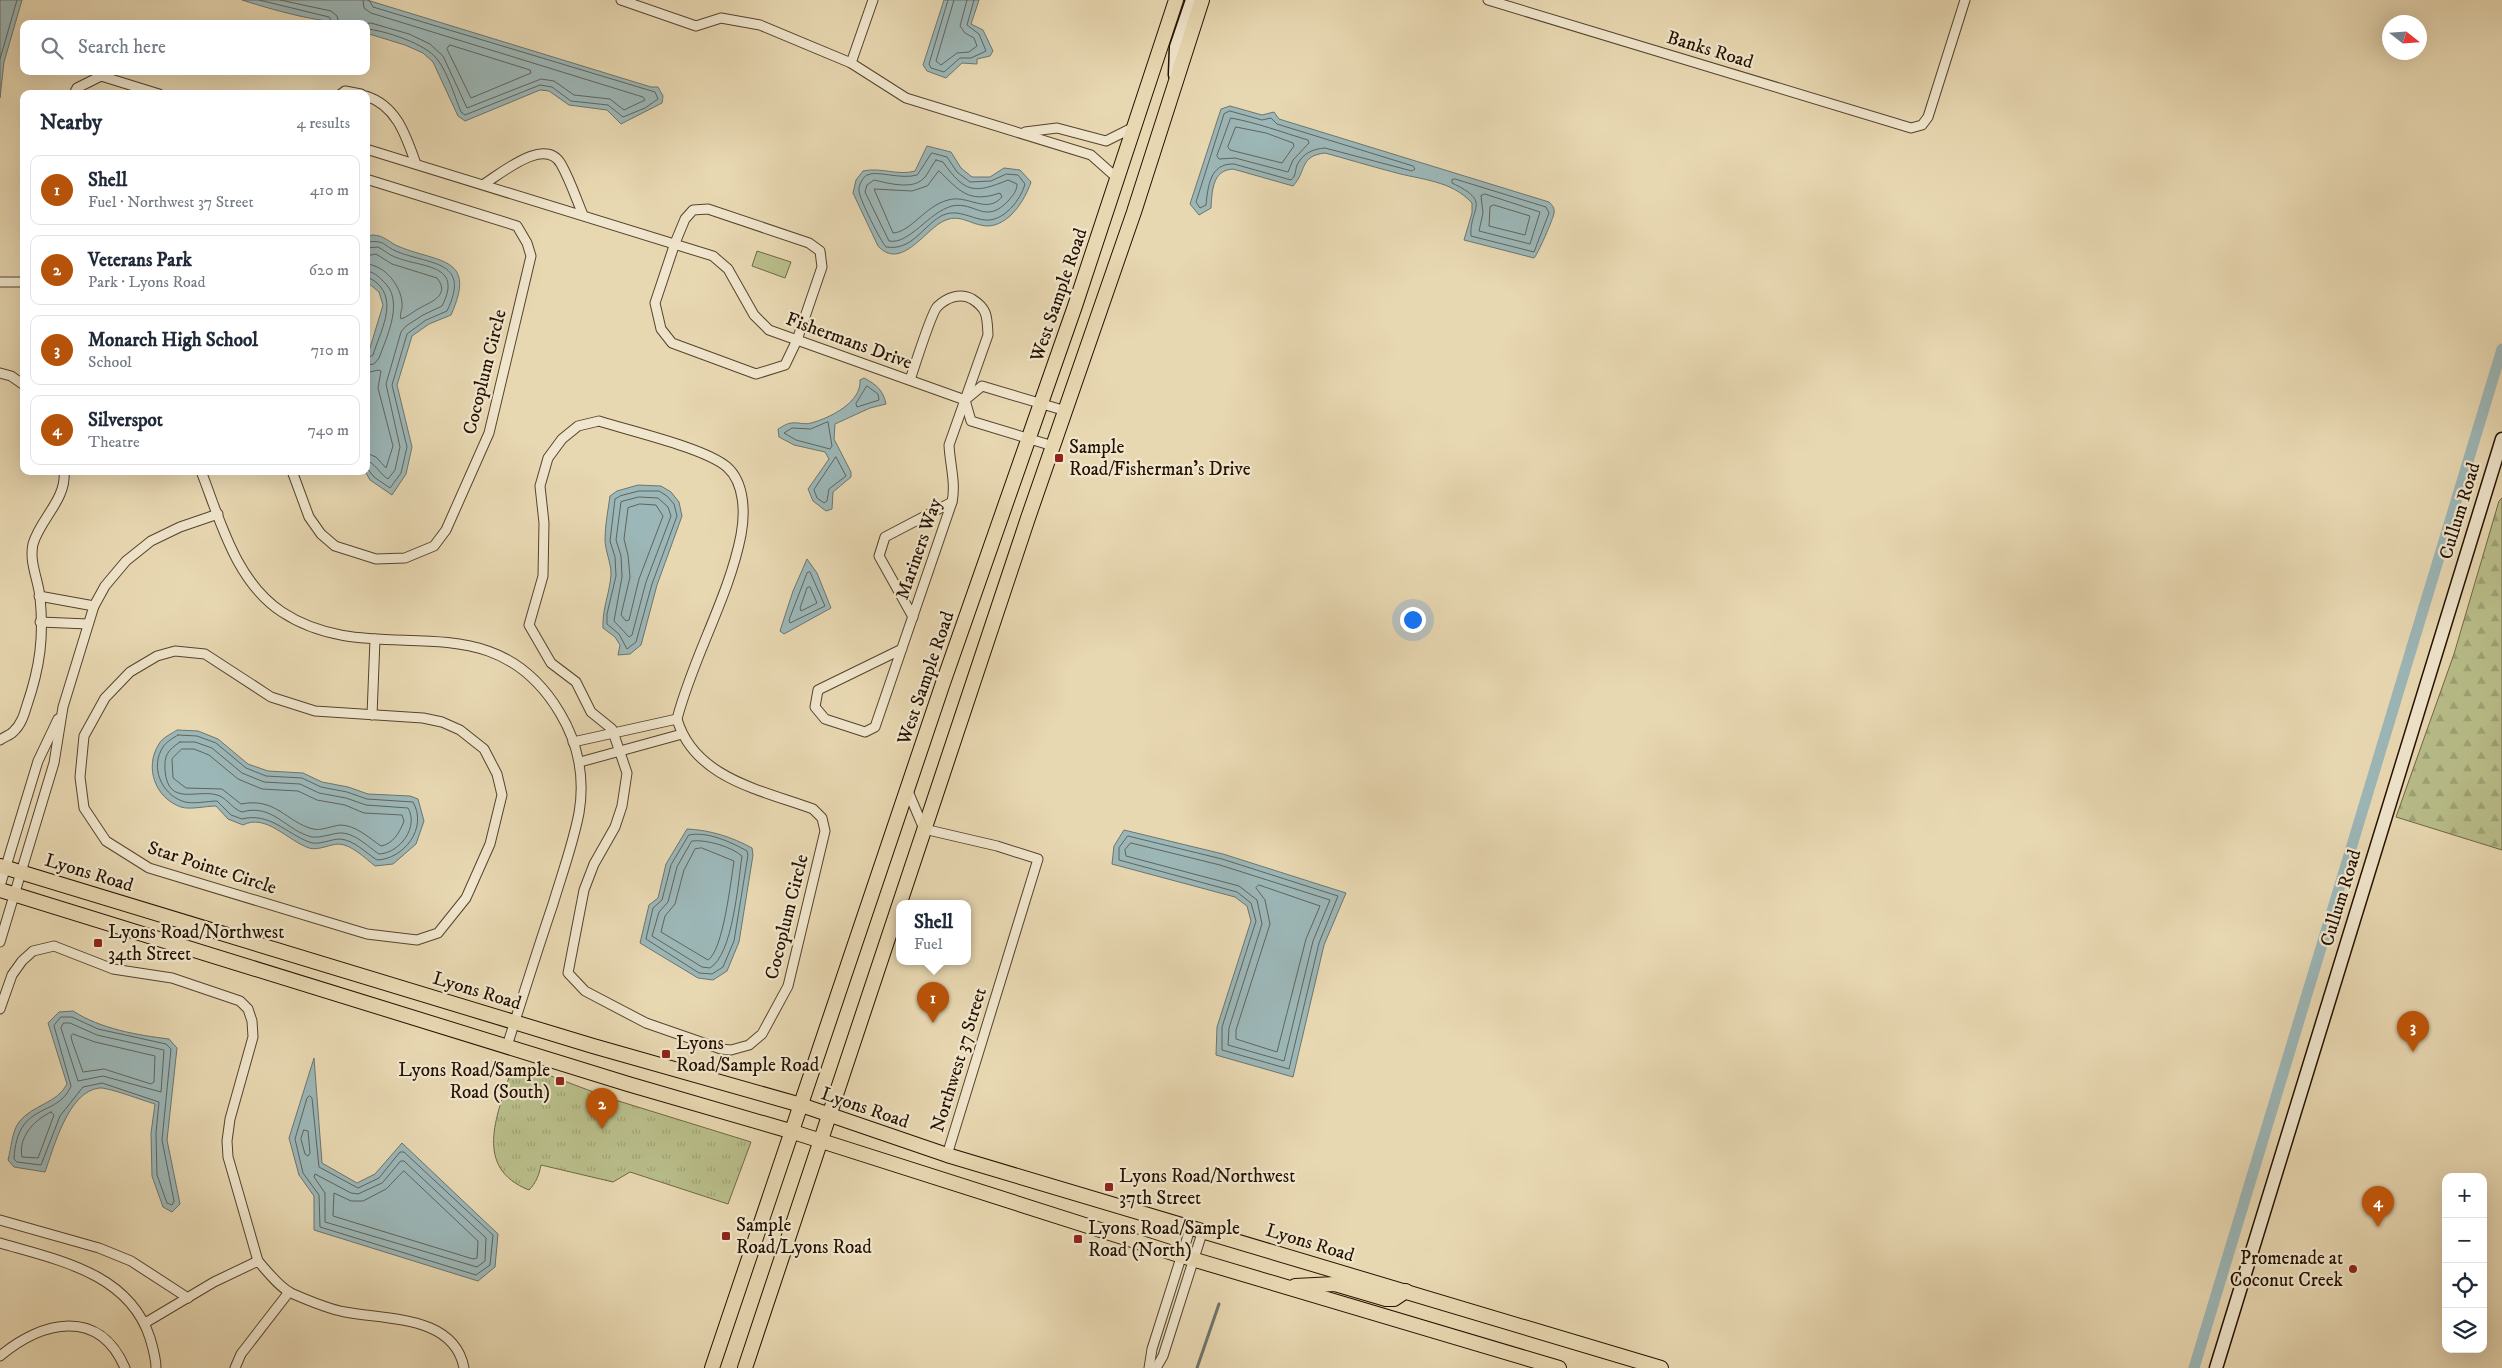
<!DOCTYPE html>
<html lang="en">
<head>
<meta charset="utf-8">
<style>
  :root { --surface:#fff; --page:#f6f6f7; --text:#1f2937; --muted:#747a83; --line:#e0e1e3; --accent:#b45309 }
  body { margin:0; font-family:"IM FELL DW Pica",serif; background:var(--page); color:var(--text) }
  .controls { position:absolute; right:15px; bottom:15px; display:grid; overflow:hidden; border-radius:10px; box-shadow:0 5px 20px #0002 }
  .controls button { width:45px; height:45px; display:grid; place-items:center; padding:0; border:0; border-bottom:1px solid var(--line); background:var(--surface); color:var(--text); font:25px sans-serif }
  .compass { position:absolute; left:2382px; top:15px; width:45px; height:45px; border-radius:50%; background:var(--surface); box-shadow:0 5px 20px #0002; rotate:107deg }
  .you { position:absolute; left:1412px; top:619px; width:18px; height:18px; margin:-12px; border:4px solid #fff; border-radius:50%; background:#1a73e8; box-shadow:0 0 0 8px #1a73e833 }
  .badge { display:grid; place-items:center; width:32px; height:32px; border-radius:50%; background:var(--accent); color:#fff; font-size:16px; font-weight:700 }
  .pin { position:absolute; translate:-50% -41px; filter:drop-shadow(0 1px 2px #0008) }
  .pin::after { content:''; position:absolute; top:26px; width:18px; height:15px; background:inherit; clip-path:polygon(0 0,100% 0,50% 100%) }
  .popup { position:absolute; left:896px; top:900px; width:75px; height:65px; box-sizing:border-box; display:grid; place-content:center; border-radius:10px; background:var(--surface); filter:drop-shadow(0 1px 4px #0005); font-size:16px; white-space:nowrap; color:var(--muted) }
  .popup b { font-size:19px; color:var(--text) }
  .popup::after { content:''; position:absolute; left:50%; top:100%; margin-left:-10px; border:10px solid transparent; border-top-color:var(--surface) }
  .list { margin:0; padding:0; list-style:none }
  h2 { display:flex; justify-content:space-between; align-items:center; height:65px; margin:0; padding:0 20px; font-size:21px }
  h2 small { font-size:16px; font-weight:400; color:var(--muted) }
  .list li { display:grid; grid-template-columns:32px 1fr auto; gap:15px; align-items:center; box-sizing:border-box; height:70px; margin:0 10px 10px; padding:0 10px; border:1px solid var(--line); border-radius:10px }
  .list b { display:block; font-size:19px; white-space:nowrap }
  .list p { margin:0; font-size:16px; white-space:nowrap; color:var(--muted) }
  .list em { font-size:16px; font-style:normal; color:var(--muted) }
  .icon { flex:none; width:28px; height:28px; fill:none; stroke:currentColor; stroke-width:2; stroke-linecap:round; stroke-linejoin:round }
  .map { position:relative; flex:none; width:2502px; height:1368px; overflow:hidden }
  .search { position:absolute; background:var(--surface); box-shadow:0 5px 20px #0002; left:20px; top:20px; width:350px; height:55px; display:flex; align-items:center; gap:12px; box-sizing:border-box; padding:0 18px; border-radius:10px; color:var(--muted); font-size:19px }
  .panel { position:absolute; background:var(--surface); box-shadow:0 5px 20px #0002; left:20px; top:90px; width:350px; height:385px; border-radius:10px }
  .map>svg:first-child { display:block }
  .grass { fill:url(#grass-tufts); stroke:#6e6845 }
  .forest { fill:url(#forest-firs); stroke:#6e6845 }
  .pitch { fill:#b9be8a; stroke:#6e6845 }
  .water { fill:#9cb7b8; stroke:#6c756e }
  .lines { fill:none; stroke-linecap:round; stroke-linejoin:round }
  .shore { stroke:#60645c; stroke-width:1 }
  .stream { stroke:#6c756e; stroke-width:3 }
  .canal { stroke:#9cb7b8; stroke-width:11 }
  .street-casing { stroke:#55432c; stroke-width:11 }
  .secondary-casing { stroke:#241100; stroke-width:15 }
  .primary-casing { stroke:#241100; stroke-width:16 }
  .street { stroke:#f0e6cd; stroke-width:9 }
  .secondary { stroke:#f0e6cd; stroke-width:12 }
  .primary { stroke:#e8d8b2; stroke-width:14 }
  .poi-dot { fill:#8f2418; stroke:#f0e6cd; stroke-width:2 }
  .labels { text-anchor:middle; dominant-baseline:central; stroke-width:4.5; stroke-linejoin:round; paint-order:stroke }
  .street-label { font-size:19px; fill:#241100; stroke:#f0e6cd }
  .poi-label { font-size:19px; fill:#241100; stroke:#f0e6cd; text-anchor:start }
</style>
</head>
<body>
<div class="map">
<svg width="2502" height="1368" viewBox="0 0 2502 1368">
  <defs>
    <pattern id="grass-tufts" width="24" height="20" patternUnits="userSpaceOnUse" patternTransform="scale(1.25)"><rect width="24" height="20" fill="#b9be8a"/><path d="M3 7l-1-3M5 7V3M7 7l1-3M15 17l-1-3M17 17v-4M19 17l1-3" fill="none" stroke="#9fa275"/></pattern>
    <pattern id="forest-firs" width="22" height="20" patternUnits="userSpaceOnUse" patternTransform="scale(1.25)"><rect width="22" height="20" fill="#b9be8a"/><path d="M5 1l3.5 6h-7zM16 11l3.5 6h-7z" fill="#9fa275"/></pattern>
  </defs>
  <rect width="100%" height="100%" fill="#e8d8b2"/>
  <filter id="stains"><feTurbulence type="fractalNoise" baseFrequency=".004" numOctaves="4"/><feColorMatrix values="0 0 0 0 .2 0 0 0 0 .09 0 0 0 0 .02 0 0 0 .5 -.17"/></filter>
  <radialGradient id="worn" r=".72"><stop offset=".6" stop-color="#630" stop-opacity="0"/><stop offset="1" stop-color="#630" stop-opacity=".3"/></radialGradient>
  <path class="grass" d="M 518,1067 L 527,1067 L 612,1099 L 751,1142 L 728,1204 L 630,1172 L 613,1182 L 541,1165 C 539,1175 536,1183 529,1190 C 473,1168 497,1116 510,1074 Z"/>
  <polygon class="forest" points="2502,498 2502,850 2396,817 2454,654 2499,501"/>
  <polygon class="pitch" points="757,251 791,262 785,278 752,266"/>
  <g class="water">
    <polygon points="0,0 22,0 4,62 0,98"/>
    <path d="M 242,0 L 367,0 L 651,87 L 658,87 L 663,96 L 662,103 L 621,124 L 607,110 L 569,105 L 549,91 L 540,90 L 465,121 L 458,116 L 433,62 L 423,53 L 405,45 L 366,33 L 366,24 C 324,24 283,13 242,0 Z"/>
    <polygon points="944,0 979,0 971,24 983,30 993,51 990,56 977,59 977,64 962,63 946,78 927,71 923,65"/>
    <path d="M 1230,106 L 1262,115 L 1274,112 L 1279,119 L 1549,202 C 1552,205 1555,208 1554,213 C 1554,217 1537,256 1534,258 L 1464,240 L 1472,213 L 1472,203 C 1451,180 1421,180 1393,172 C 1370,166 1347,159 1325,153 C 1299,156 1307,171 1293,186 L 1233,169 C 1212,170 1212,192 1211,208 L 1199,215 L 1190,204 L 1221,109 Z"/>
    <path d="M 927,146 L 951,152 L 961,168 L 972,177 L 990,177 L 1004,168 L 1020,170 L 1031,182 C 1025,200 1009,226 987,226 C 971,225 961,214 946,220 C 926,227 902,272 878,246 L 853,193 L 856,180 L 863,171 C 881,167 898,176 915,171 Z"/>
    <path d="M 372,235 C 385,235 389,243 400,247 C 440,263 477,257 451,315 L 429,324 L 412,336 L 397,385 L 412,447 L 406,474 L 392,495 L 370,480 L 365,471 L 366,361 L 383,305 L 379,292 L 366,281 L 366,238 Z"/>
    <path d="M 864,378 C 877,385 883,390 886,404 L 870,408 L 835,424 L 834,439 L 851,472 L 851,477 L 833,492 L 832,509 L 826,511 L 813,501 L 808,489 L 829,459 L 825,452 L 794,445 L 779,437 L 778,429 C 782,427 787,423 792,423 C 798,422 805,425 811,423 C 830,418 862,402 860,380 Z"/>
    <path d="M 638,485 L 661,486 L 671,492 L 679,502 L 682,516 L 657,585 L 641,645 L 630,654 L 618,655 L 620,645 L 615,637 L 603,628 C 602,608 610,593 611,574 C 611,562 605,551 605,539 C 605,525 608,511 610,496 L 617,491 Z"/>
    <polygon points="807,559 817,573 831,608 784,634 780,631 793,591"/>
    <path d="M 177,730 L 198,731 L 218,739 L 248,764 L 268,771 L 303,773 L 322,782 L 348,787 L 368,794 L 410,796 L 418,799 L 424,821 L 416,844 L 393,864 L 375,866 C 365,858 352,845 339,844 C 330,844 318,851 309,848 C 288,841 266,813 243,825 L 228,819 L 216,806 C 206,806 190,810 181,807 C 155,798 144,767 159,744 C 162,738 171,734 177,730 Z"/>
    <path d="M 687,829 C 710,830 732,837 752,848 L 753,855 L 739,942 L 727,971 L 713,980 L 698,978 L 640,943 L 649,905 L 658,898 L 666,864 Z"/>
    <polygon points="1124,830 1223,854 1346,893 1324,945 1293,1077 1216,1055 1217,1027 1251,921 1247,906 1235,897 1112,864 1114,846"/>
    <path d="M 73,1011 C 101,1029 137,1035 169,1039 L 177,1048 L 167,1140 L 180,1204 L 172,1212 L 163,1207 L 152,1176 L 151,1133 L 155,1104 C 144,1101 108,1087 99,1088 C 68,1092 54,1147 45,1172 L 14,1167 L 8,1160 C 11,1149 12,1131 19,1122 C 32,1105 58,1103 67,1084 L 48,1023 L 59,1012 Z"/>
    <polygon points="314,1058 322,1163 357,1183 375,1174 402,1143 498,1234 495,1267 478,1281 314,1230 314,1196 299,1175 289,1138"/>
  </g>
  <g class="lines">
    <g class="shore">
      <polyline points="259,0 329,17 333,24"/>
      <polyline points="280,0 331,11 337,16 339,24"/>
      <polyline points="948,0 929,64 931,68 944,72 960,58 971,58 986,51 979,34 967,25 974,0"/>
      <polyline points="954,0 936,61 941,65 957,53 969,52 977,46 974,38 965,33 960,26 967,0"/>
      <polyline points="361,24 371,23 409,34 430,44 443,56 467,108 541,79 554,81 574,95 610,99 624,110 645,100 643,97 371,13 364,8 363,0"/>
      <path d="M 366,29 C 384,30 426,44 437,59 C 447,71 455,97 461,112 L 465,115 L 540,85 L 552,87 L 571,101 L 608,105 L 623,117 L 645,108 L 658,99 L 655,92 L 373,7 L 369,0"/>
      <polygon points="450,45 530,70 531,73 471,98 447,49"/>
      <polyline points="0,59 17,0"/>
      <path d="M 1230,111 L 1262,120 L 1271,118 L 1277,124 L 1413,166 L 1415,169 L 1412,171 L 1325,148 C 1313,149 1303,153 1297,165 C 1295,171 1296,176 1291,180 L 1234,164 C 1210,163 1208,186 1206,205 L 1200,208 L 1196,202 L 1224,114 Z"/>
      <path d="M 1231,118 C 1258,123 1281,132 1308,140 L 1309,143 L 1293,160 L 1288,172 L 1235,158 L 1219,159 L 1217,156 Z"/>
      <polygon points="1236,127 1266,133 1293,143 1294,146 1282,163 1230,150 1228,147"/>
      <path d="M 932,153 L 947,157 L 957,172 L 970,182 L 991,181 L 1006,174 L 1018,175 L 1025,184 C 1021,199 1004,222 985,220 C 969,218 957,208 941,216 C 922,227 912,251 886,247 C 881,242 859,198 859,191 C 858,186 863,177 867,175 C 877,170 901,180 917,175 Z"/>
      <path d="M 936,160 L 943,162 C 965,193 974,194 1008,180 L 1017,184 C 1017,191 1013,195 1009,200 C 985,226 976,201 952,206 C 929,212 909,245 889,241 L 865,192 L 867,185 L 874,180 C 888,183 914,191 925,177 C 929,172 932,165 936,160 Z"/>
      <path d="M 939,171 C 959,190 968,204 1000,193 L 1002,197 C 986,215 968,194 948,200 C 925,206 911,232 893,233 L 874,189 L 912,191 L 927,186 Z"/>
      <path d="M 1455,179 L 1546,207 L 1549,213 L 1534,252 L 1471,236 C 1469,208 1493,202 1452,183 L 1452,180 Z"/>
      <polygon points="1485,194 1540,212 1530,244 1479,231 1483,213 1481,196"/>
      <polygon points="1494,205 1530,216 1525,235 1489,226 1490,207"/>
      <path d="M 366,242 C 387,240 381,245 398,252 C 432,265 471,261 447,311 L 426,320 L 407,334 L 392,385 L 407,447 L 401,473 L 390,488 L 374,477 L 366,467"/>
      <path d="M 366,248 L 378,247 C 384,250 389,255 395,257 C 421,268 464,263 442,306 L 423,315 L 406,326 L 401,332 L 386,384 L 400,447 L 395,470 L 388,479 C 379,473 375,463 366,460"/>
      <path d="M 366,256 L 376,254 L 392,264 L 437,278 C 451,296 430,302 418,309 C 413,312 407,317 401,319 C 399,314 403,309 402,303 C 401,286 385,265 366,264"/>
      <path d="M 366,271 C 374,272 378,276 383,281 C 405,300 387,336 379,358 L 374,364 L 366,365"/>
      <path d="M 366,278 C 371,278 373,280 377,283 C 398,302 380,332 373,355 L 366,359"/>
      <polyline points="366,373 378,370 381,371 378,388 393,446 386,468 376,457 366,453"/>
      <polygon points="867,386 878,394 879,400 857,407 856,404"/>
      <polygon points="828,422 832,446 830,449 796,440 784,433 792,428 810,429"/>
      <polygon points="836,457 846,476 829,489 827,501 824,503 817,498 814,490"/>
      <polygon points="639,491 659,491 667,496 674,504 677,516 652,584 636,642 627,649 619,634 607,624 607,614 616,576 615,557 610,541 615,499 620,496"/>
      <polygon points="639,497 658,498 668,507 671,516 646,582 632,635 629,637 614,621 622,577 621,556 616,540 621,502"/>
      <polygon points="640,504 656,505 663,516 639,579 629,620 626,621 621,615 630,577 628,555 624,539 628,508"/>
      <polygon points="810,572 825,606 790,623 789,620 807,573"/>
      <polygon points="810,587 817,603 801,611 800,608 807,588"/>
      <path d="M 178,735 L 197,736 L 216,743 L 246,768 L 266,776 L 302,778 L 321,787 L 347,792 L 367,799 L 413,802 C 428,828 404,859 377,860 C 366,853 354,840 340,839 C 330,839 318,846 309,842 C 286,833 269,812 242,819 L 231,815 L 217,801 C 207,801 191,805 182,801 C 161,793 150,767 163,747 C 166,742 173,738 178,735 Z"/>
      <path d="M 180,742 L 195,742 L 212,748 L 242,773 L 264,782 L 300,784 L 319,793 L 346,798 L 366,805 L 408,808 C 419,827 400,853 379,854 C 367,846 354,832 339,833 C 331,834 320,838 312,837 C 286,831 273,803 242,812 C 233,809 228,800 220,796 C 199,787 168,809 165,770 C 164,755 168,750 180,742 Z"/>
      <path d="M 182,749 L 194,749 L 209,755 L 238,779 L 262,789 L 298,791 L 317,800 L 345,805 L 364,813 L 402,815 L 404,821 C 400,832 393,844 381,846 C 369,838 356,825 340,825 C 332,826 321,831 313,829 C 286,822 276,797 241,804 L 222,789 L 186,788 L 173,778 L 172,759 Z"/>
      <path d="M 689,835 C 707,831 731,842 747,851 L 748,855 L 734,941 L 723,967 L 712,974 L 699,973 L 646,939 L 653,908 L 662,900 L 671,865 Z"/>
      <polygon points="1128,836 1222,859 1338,896 1319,943 1289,1069 1222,1050 1222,1027 1256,921 1251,903 1237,892 1119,860 1119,848"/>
      <path d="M 692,841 C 706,839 732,847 742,856 C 738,883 733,954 710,968 L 702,967 L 652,936 L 659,912 L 668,902 L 677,867 Z"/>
      <polygon points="1131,843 1220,865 1330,900 1313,941 1284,1061 1228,1045 1229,1028 1262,924 1257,900 1239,886 1126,856 1125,850"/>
      <path d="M 702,848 L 734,861 C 731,880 723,951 708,960 L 661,932 L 665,916 L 675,904 L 684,870 L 695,849 Z"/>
      <polygon points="1259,885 1320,906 1306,939 1277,1052 1236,1039 1236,1030 1270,924 1265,900 1256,888"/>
      <path d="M 61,1017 L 72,1017 L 98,1029 L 166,1044 L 171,1049 L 162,1140 L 174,1201 L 172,1205 L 167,1203 L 157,1175 L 156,1133 L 159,1102 L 102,1083 L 83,1087 L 60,1116 L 41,1165 L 17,1162 L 14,1159 C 17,1100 57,1119 71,1086 L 54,1026 Z"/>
      <polygon points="64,1023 70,1023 97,1035 164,1050 161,1092 103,1076 78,1081 61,1028"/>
      <polygon points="73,1034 95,1042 155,1056 154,1082 151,1084 104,1069 83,1072 72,1041 71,1036"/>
      <polygon points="310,1096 312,1098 319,1167 358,1188 379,1178 400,1152 404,1152 493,1235 490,1265 476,1275 320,1227 319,1195 303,1173 295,1139 307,1098"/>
      <path d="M 51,1112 L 54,1115 L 38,1158 L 22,1157 C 18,1137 34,1120 51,1112 Z"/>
      <polygon points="304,1130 308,1131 310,1153 308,1156 305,1154 301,1139"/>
      <polygon points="401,1161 404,1161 486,1238 485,1261 477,1267 325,1222 325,1193 314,1177 315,1174 351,1193 358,1194 382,1183"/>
      <polygon points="404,1171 478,1241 477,1258 473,1259 333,1216 334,1193 351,1201 363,1201 386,1189"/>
    </g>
    <polyline class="stream" points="1197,1368 1219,1304"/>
    <polyline class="canal" points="2194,1368 2502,349"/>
    <defs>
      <g id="street">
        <polyline points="621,0 696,26 721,18 760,25 851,63 906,98 1091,155 1118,179"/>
        <polyline points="1488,0 1911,128 1922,125 1928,117 1965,0"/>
        <polyline points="851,63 873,0"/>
        <polyline points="74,94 77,88 101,76 159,94"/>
        <polyline points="341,94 345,91 361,94"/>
        <path d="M 366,96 C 397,106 406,136 416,164"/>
        <polyline points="1025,132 1057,128 1106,141 1134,127"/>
        <polyline points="366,149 713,256 728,269 754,315 769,330 965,400"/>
        <path d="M 484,184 C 502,173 545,136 561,164 C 570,180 576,198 583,215"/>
        <polygon points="708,209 809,243 820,251 822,267 797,340 785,365 756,374 672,343 661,329 655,303 675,243 685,219 693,210"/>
        <polyline points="0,282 24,282"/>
        <polyline points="0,373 11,376 24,385"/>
        <polyline points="965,400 982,386 1066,411"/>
        <polyline points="965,400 971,421 1053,446"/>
        <path d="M 599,421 C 630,431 705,448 727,467 C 745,483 745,514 741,535 C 729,597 693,657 677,719 C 694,778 761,790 813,809 L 822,818 L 825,831 L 788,986 L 762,1034 L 749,1045 L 731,1050 L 721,1049 L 646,1023 L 585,991 L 568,973 L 584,890 L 594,864 L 615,827 L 622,806 L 627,773 L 612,729 L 591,712 L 576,682 L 551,663 L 529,625 L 543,576 L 544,523 L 540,486 L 548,458 L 562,439 L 578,426 Z"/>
        <path d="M 201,471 C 220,520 236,582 282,612 C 376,674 489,594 560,713 C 578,743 585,778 579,813 C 573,844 562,874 553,904 C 537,951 522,999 507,1046"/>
        <polyline points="292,471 309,517 321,534 335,546 376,559 405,558 434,546 446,530 489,433 531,256 527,243 517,226 366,179"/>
        <polyline points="39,596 94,606"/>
        <polyline points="913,617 879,556 885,537 952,502"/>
        <polyline points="40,622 88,624"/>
        <path d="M 902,649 L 818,690 L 815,707 L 825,719 L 865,732 L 875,727 L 952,502 C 956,483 950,465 949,445 L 988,335 C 987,317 988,309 972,299 C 960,292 946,298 937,307 C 931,314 914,368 910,380"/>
        <polygon points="175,651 205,654 271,697 315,711 423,718 442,722 460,730 484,749 497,774 502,795 490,844 466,898 438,933 417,940 367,934 149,868 106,841 84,808 80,777 84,736 105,698 130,672 157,656"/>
        <polyline points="372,715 375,639"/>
        <path d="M 0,740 C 4,737 10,735 13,732 C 21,725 24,715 27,705 C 40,667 44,637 40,597 C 38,579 29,562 33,544 C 40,519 67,499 64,471"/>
        <polyline points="573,742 677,719"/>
        <polyline points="580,762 682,734"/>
        <polyline points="907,789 924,829 997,846 1038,859 947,1155"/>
        <polyline points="0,886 38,761 58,719"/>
        <polyline points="0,942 54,763 63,707 94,606 105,586 126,561 151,541 180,527 218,514"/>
        <polyline points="0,1009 12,975 22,961 33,951 54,946 113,969 172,978 240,1001 248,1009 252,1021 253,1037 230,1119 227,1141 228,1157 258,1261"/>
        <polyline points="0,1220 99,1248 131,1261 188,1298"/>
        <path d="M 0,1243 C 58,1260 129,1273 150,1338 C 153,1348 156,1358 156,1368"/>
        <path d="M 145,1323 L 214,1282 L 258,1261 C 267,1271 279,1287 291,1293 C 307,1300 328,1309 345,1312 C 386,1320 454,1315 464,1368"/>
        <path d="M 0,1356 C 42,1321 99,1307 125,1368"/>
        <polyline points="235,1368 241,1354 289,1292"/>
        <polyline points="1149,1368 1152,1349 1191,1226"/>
        <polyline points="1156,1368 1163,1356 1203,1230"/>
      </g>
      <g id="secondary">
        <polyline points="1175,75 1176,47 1192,0"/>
        <polyline points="2216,1368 2502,439"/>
      </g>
      <g id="primary">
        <polyline points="0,866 593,1046 801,1105 947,1155 1661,1368"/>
        <polyline points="0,890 628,1084 790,1131 1182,1256 1559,1368"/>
        <polyline points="1295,1286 1335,1284 1386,1299 1394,1299 1406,1291"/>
        <polyline points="712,1368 943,683 1075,306 1176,0"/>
        <polyline points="745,1368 1028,518 1134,212 1202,0"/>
      </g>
    </defs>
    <use href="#street" class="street-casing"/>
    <use href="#secondary" class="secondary-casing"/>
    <use href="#primary" class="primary-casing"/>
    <use href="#street" class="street"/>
    <use href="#secondary" class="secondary"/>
    <use href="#primary" class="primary"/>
  </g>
  <g class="poi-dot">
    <rect x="1054" y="453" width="10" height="10" rx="2.5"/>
    <rect x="93" y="938" width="10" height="10" rx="2.5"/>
    <rect x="661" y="1049" width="10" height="10" rx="2.5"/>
    <rect x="555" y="1076" width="10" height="10" rx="2.5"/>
    <rect x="1104" y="1182" width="10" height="10" rx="2.5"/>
    <rect x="721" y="1231" width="10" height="10" rx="2.5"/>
    <rect x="1073" y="1234" width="10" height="10" rx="2.5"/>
    <circle cx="2353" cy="1269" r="5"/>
  </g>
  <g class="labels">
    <g class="street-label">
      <text transform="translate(1710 50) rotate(17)">Banks Road</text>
      <text transform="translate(1059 295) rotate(-71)">West Sample Road</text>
      <text transform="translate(849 341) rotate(20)">Fishermans Drive</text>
      <text transform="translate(485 372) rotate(-76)">Cocoplum Circle</text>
      <text transform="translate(2460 511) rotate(-73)">Cullum Road</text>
      <text transform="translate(919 549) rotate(-71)">Mariners Way</text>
      <text transform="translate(926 678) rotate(-71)">West Sample Road</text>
      <text transform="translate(212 868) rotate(18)">Star Pointe Circle</text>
      <text transform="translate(89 873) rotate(17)">Lyons Road</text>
      <text transform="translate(2341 898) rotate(-73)">Cullum Road</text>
      <text transform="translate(787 917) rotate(-76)">Cocoplum Circle</text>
      <text transform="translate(477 991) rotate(17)">Lyons Road</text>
      <text transform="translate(959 1060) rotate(-73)">Northwest 37 Street</text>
      <text transform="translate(865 1108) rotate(19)">Lyons Road</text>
      <text transform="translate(1310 1243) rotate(17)">Lyons Road</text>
    </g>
    <g class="poi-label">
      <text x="1069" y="447">Sample<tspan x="1069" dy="22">Road/Fisherman's Drive</tspan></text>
      <text x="108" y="932">Lyons Road/Northwest<tspan x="108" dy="22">34th Street</tspan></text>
      <text x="676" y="1043">Lyons<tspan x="676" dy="22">Road/Sample Road</tspan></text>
      <text x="550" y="1070" text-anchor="end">Lyons Road/Sample<tspan x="550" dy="22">Road (South)</tspan></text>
      <text x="1119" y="1176">Lyons Road/Northwest<tspan x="1119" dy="22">37th Street</tspan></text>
      <text x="736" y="1225">Sample<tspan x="736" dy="22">Road/Lyons Road</tspan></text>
      <text x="1088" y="1228">Lyons Road/Sample<tspan x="1088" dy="22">Road (North)</tspan></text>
      <text x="2343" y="1258" text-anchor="end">Promenade at<tspan x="2343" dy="22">Coconut Creek</tspan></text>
    </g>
  </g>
  <rect width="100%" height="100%" filter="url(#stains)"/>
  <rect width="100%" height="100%" fill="url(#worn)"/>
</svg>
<div class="controls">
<button>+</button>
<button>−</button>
<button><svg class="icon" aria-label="locate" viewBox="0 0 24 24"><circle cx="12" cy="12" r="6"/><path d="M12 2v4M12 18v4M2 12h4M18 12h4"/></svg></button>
<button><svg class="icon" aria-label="layers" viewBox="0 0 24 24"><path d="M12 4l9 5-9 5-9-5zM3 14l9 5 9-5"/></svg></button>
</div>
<svg class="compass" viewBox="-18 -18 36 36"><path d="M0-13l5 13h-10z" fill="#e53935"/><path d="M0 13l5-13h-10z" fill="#747a83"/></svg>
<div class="you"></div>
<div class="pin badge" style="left:933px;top:1023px">1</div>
<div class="popup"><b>Shell</b>Fuel</div>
<div class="pin badge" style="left:602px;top:1129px">2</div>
<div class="pin badge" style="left:2413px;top:1052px">3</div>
<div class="pin badge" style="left:2378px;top:1227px">4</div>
<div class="search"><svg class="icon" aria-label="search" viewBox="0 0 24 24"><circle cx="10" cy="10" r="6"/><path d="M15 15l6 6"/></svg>Search here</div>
<section class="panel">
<h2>Nearby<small>4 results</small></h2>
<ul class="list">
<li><span class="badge">1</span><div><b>Shell</b><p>Fuel · Northwest 37 Street</p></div><em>410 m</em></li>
<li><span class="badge">2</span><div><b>Veterans Park</b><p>Park · Lyons Road</p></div><em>620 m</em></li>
<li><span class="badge">3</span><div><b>Monarch High School</b><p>School</p></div><em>710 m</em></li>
<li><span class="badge">4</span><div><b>Silverspot</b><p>Theatre</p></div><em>740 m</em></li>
</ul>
</section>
</div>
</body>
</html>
